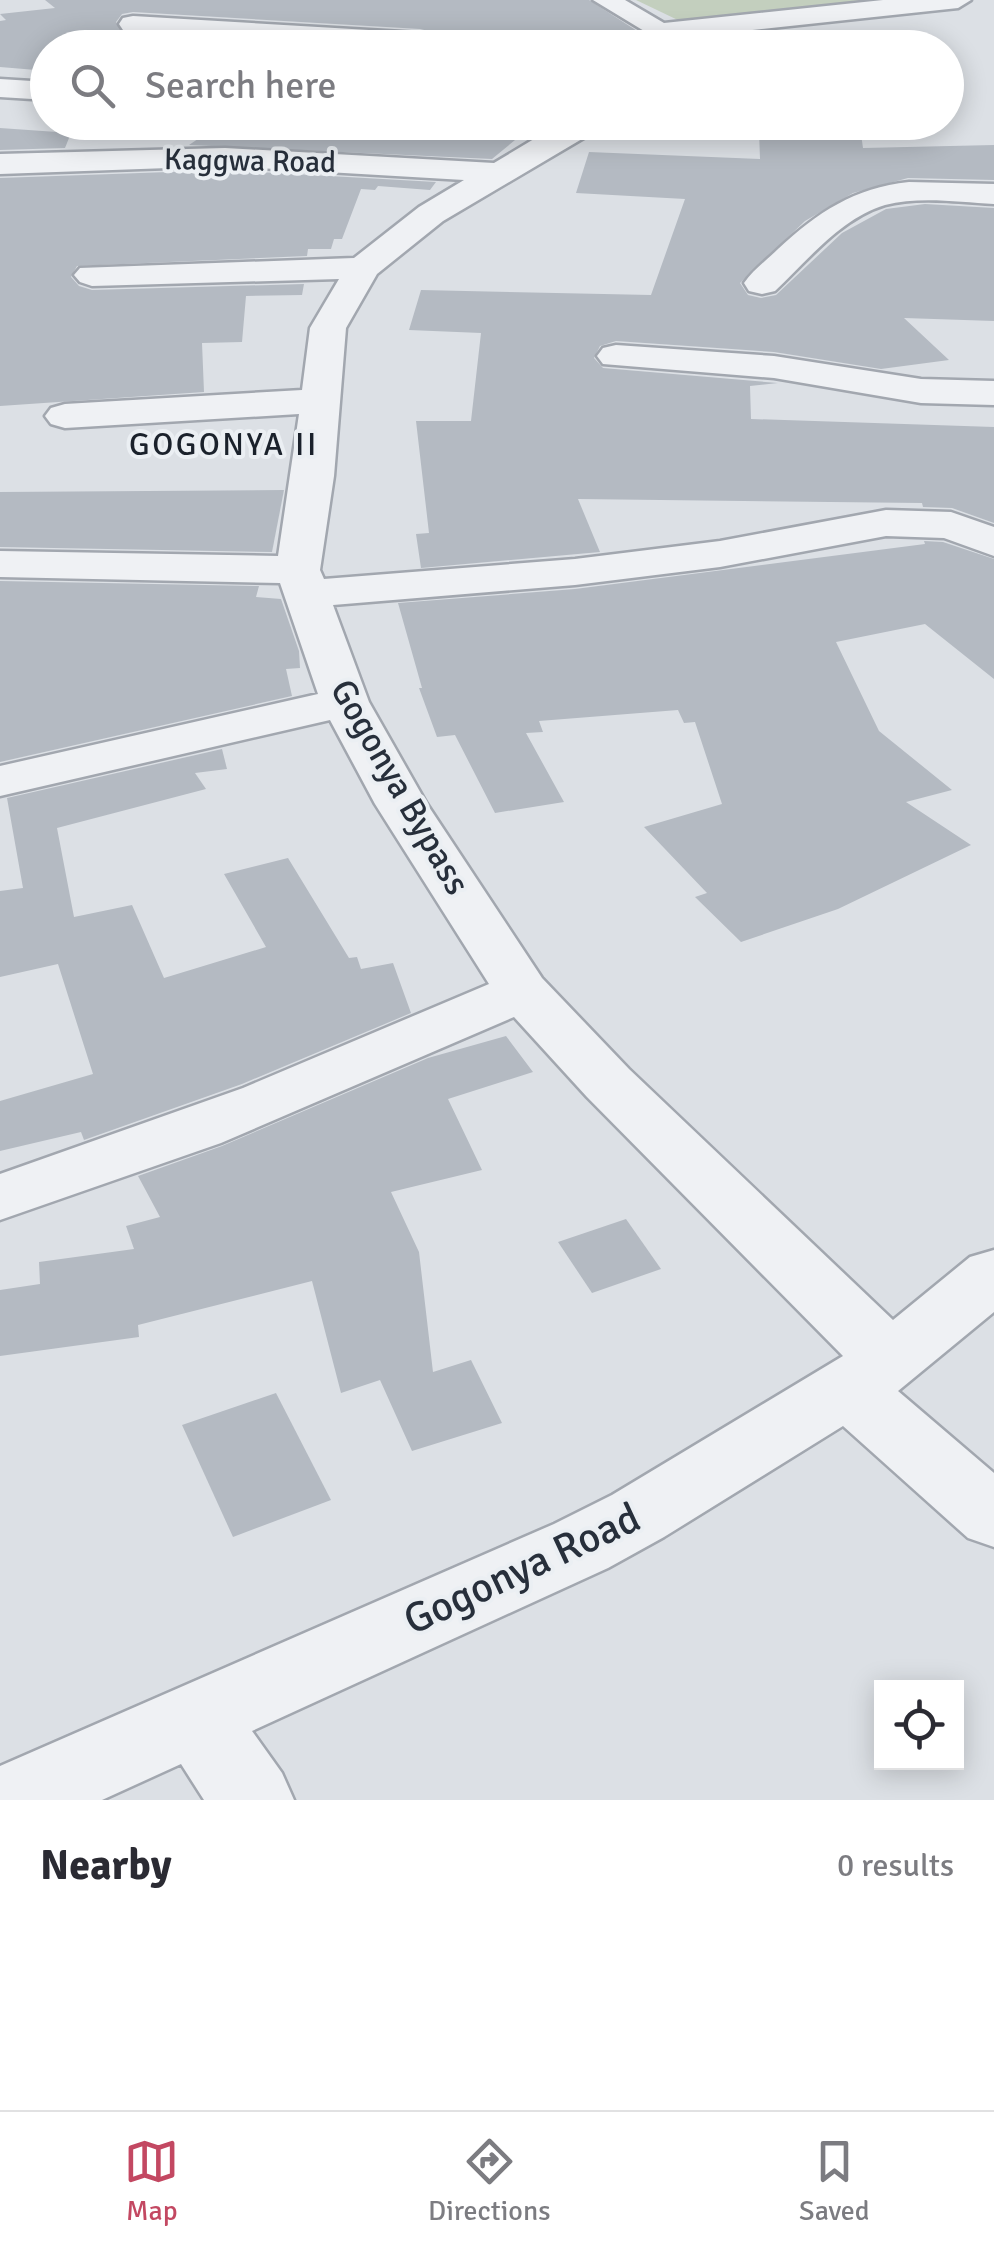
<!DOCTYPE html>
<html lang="en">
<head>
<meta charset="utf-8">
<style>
  :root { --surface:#fff; --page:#f7f7f7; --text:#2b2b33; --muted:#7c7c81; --line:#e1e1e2; --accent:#c34862 }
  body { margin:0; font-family:Signika,sans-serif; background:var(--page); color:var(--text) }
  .controls { position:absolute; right:30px; bottom:30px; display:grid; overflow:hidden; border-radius:0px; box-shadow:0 5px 25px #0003 }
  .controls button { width:90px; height:90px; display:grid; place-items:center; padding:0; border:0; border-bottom:2px solid var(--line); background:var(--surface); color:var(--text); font:50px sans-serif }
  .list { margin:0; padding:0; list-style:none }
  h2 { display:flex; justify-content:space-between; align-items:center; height:130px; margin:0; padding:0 40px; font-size:42px }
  h2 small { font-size:32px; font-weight:400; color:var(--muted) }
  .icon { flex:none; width:55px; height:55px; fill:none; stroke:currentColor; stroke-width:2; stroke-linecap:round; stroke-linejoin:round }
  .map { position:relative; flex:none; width:994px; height:1800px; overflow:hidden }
  .search { position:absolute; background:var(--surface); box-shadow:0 5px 25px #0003; left:30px; right:30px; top:30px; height:110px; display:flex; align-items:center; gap:25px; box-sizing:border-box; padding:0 35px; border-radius:55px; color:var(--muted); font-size:38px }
  .sheet { height:310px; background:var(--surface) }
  nav { display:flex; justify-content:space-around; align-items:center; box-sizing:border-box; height:140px; border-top:2px solid var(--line); background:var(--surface); font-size:28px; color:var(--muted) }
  nav a { display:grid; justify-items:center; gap:5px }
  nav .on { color:var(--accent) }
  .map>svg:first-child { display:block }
  .green { fill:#c3cfbe }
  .building { fill:#b4bac2 }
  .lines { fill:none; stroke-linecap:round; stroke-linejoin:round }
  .minor-casing { stroke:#a2a7af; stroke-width:5 }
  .minor { fill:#eff1f4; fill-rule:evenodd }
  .labels { text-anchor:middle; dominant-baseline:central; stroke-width:8; stroke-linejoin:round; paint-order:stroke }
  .far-street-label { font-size:30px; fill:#272f3b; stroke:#ebeff3 }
  .far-quarter-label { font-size:32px; letter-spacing:2.5px; fill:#1a212b; stroke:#ebeff3 }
  .street-label { font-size:35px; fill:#272f3b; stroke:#ebeff3 }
  .near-street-label { font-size:42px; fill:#272f3b; stroke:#ebeff3 }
</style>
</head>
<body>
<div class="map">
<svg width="994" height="1800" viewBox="0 0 994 1800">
  <rect width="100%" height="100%" fill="#dce0e5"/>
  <polygon class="green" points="636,0 912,0 682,22"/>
  <g class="building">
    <polygon points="45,0 589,0 645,36 638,48 463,48 457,38 420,29 133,12 122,14 116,22 123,34 326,48 48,48 48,71 0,67 0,21 6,20 0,14 55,8"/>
    <polygon points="223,122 457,122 464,132 527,139 515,140 492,159 189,145"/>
    <polygon points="0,128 71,133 65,148 0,150"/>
    <polygon points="759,131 861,134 863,148 994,145 994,180 908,178 853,193 805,221 740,283 748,295 761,298 776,295 842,233 886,209 925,204 994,208 994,321 904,318 949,360 881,369 774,352 616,341 600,346 594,358 603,368 778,383 750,386 751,419 994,427 994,523 952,508 923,507 922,503 578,499 600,552 421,568 416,534 429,533 416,421 471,421 481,333 409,330 421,290 651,295 685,199 576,193 589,152 760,159"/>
    <polygon points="225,170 436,182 430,190 378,186 375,190 361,189 342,239 334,239 331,249 308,249 307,256 77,266 71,277 79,286 92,290 304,284 302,295 246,296 242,342 202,343 204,392 0,406 0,178"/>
    <polygon points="284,490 272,552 0,547 0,492"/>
    <polygon points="924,541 943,542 994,559 994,679 925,624 836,642 879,731 952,790 906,802 971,845 838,909 741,942 695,897 707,893 644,827 722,804 695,722 684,723 678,710 539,721 543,732 526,733 564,802 495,813 455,735 437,737 419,688 422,688 398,603 575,589 925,544"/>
    <polygon points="0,581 259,586 256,597 281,599 299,651 300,668 286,669 292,696 0,762"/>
    <polygon points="222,749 227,769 195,773 206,789 57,828 74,917 132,905 164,978 266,947 224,874 288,858 349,958 357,957 361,969 393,963 411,1013 242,1084 84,1140 81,1132 0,1151 0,1101 93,1074 58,964 0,977 0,891 23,888 7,798"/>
    <polygon points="506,1036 533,1072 448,1099 482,1170 391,1192 419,1252 433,1372 471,1360 502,1423 412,1451 380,1380 341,1393 312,1281 138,1325 139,1337 0,1356 0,1290 40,1284 39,1262 134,1249 126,1226 160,1217 138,1176 222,1146 428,1058"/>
    <polygon points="626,1219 661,1269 592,1293 558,1242"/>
    <polygon points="276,1393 331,1500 233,1537 182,1425"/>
  </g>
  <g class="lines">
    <defs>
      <g id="minor">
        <polygon points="593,0 625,0 664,23 883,0 971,0 958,8 659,40"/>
        <polygon points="133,16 420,33 456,42 460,48 389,48 123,30 119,24 123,18"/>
        <polygon points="0,79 48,82 48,100 0,97"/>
        <polygon points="460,122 600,122 587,136 443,221 377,274 346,328 334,476 320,570 324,579 575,559 720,541 886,510 951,512 994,527 994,556 944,538 886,536 720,567 575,585 333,605 369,702 427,804 542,978 629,1069 893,1320 970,1257 994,1250 994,1312 898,1391 994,1473 994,1547 968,1538 843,1426 664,1537 608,1568 252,1731 282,1773 294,1800 204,1800 181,1764 102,1800 0,1800 0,1766 554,1524 612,1495 843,1356 587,1097 514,1017 221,1143 0,1220 0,1174 243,1088 489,984 375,804 330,720 0,796 0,766 318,694 280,583 0,577 0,551 278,556 299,414 65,428 51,424 45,416 51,408 65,404 302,390 310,328 339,279 92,286 80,282 74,275 80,268 354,258 419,207 464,180 225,166 0,174 0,154 225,148 494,163 539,136 464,128"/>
        <path d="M 909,182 L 994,184 L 994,204 C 959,202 919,196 885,205 C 841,218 807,261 775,291 L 762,294 L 749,291 L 744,283 C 753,270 767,260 778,249 C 818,212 854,188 909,182 Z"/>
        <polygon points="616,345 774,356 921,379 994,381 994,405 921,403 774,378 603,364 597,356 603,348"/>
      </g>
    </defs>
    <use href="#minor" class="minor-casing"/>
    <use href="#minor" class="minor"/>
  </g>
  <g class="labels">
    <g class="far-street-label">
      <text transform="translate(250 161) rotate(1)">Kaggwa Road</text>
    </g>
    <g class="far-quarter-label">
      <text x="224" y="444">GOGONYA II</text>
    </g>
    <g class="street-label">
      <text transform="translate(400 787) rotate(60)">Gogonya Bypass</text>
    </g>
    <g class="near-street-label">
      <text transform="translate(522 1569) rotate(-25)">Gogonya Road</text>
    </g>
  </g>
</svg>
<div class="controls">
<button><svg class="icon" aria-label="locate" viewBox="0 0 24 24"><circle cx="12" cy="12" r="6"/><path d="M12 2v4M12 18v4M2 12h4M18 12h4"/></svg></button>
</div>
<div class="search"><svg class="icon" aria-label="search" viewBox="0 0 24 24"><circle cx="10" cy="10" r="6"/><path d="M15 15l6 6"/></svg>Search here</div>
</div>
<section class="sheet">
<h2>Nearby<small>0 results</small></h2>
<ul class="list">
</ul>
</section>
<nav>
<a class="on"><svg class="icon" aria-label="map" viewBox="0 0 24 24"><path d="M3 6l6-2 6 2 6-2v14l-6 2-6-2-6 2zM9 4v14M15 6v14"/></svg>Map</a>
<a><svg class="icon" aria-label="directions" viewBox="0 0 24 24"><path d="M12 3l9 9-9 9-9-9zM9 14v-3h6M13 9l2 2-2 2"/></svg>Directions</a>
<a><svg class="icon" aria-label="saved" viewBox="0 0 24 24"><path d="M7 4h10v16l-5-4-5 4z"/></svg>Saved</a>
</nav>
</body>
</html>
